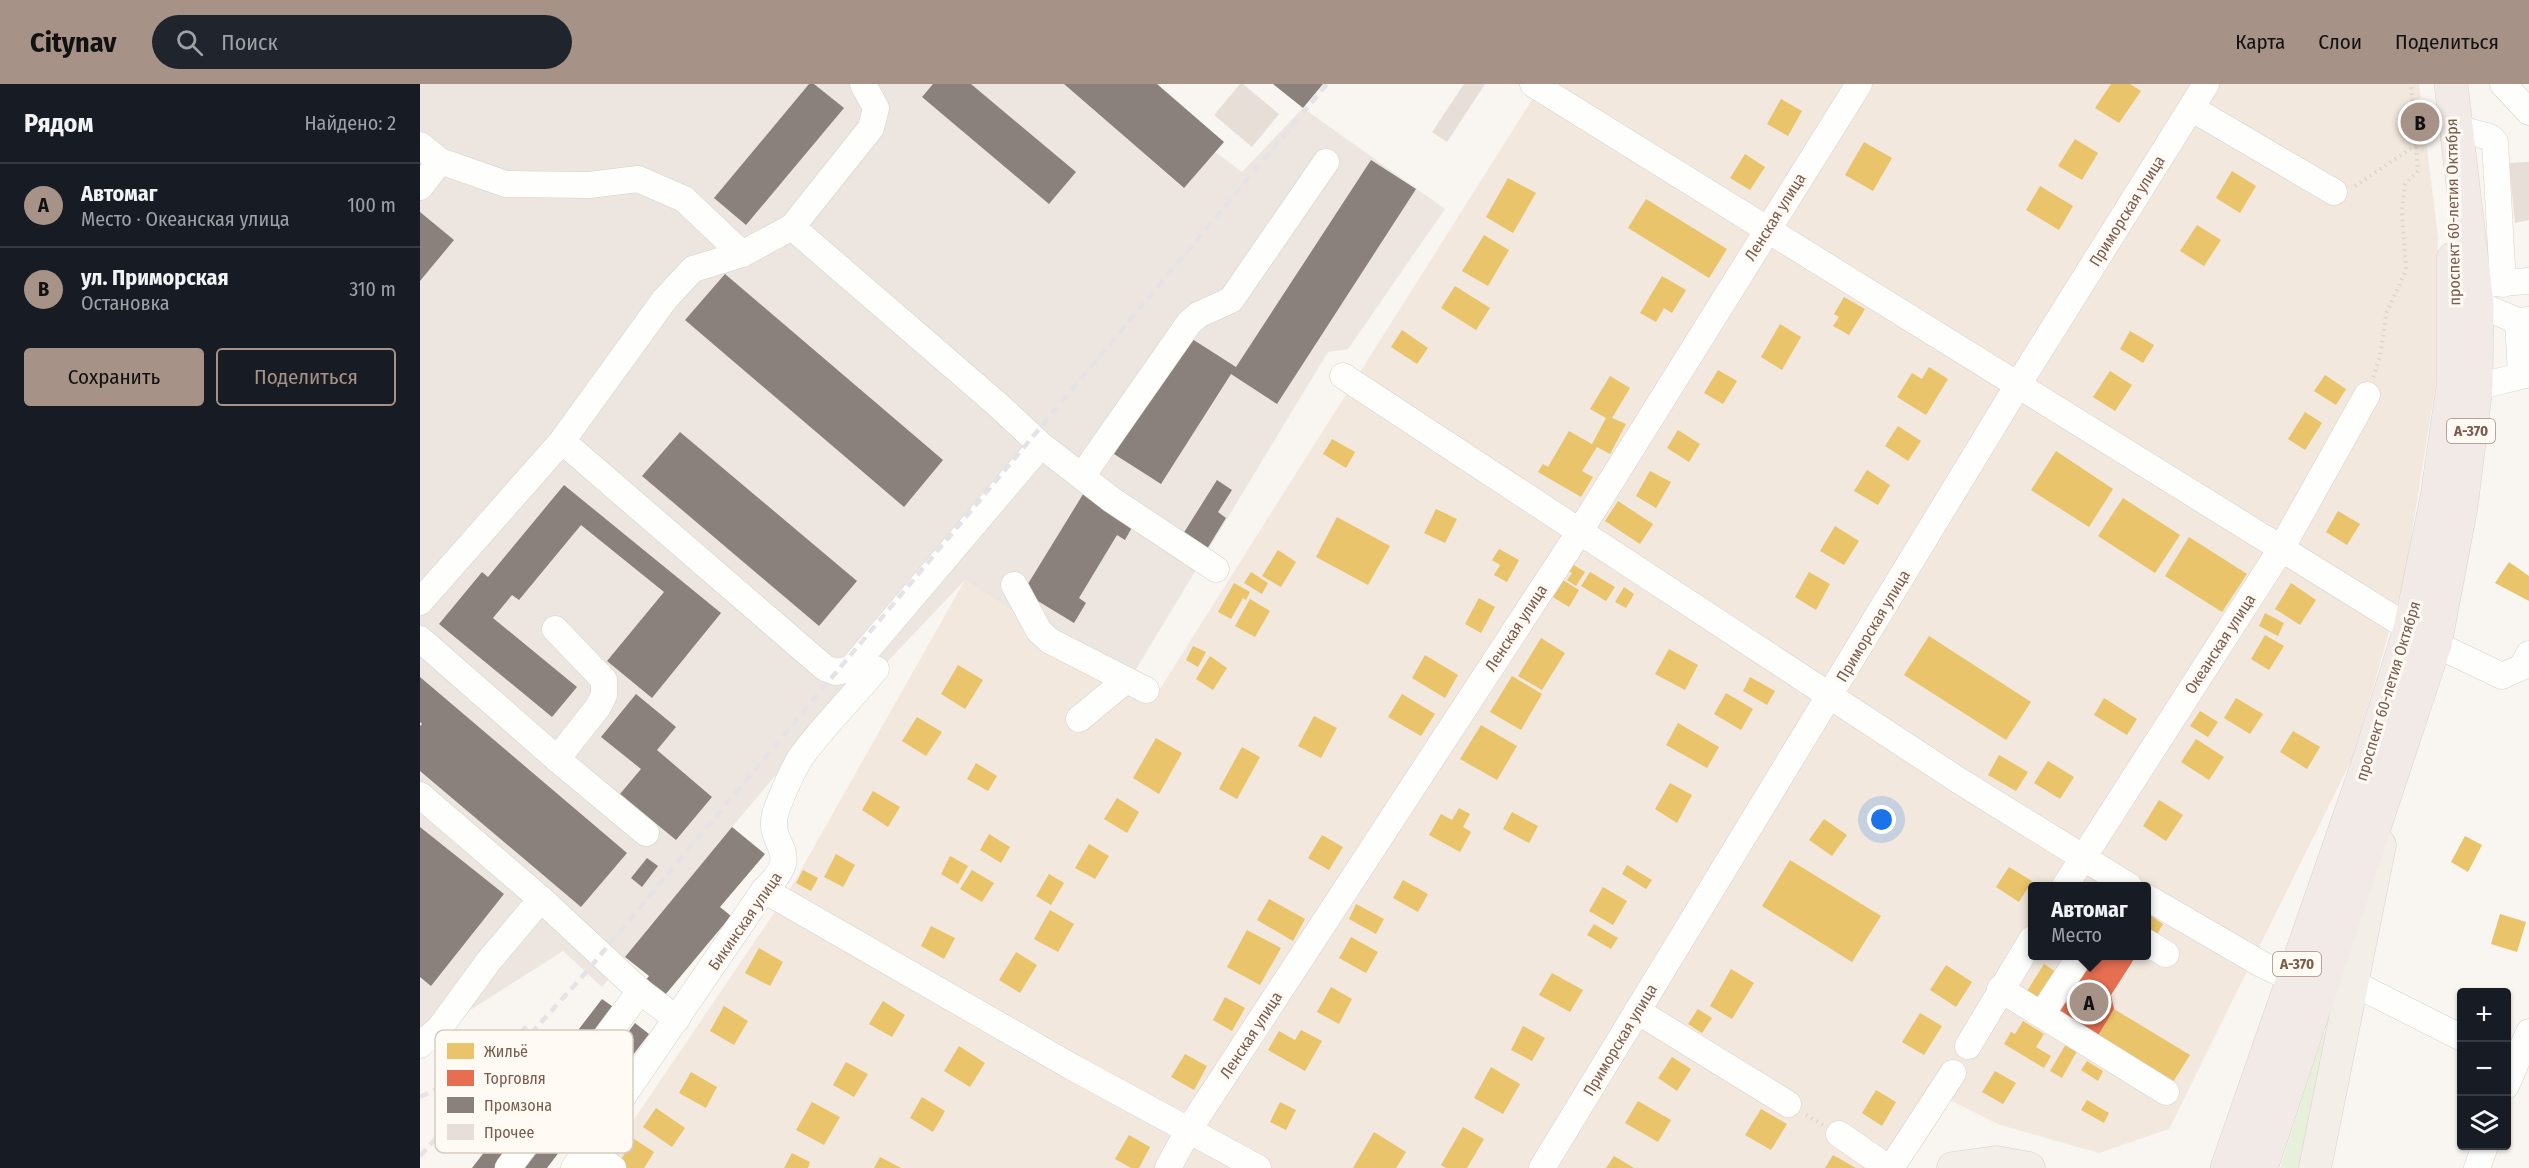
<!DOCTYPE html>
<html lang="ru">
<head>
<meta charset="utf-8">
<style>
  :root { --surface:#171b24; --page:#20242c; --text:#f1f3f6; --muted:#9ea1a6; --line:#363941; --accent:#a69286 }
  body { margin:0; font-family:"Fira Sans Condensed",sans-serif; background:var(--page); color:var(--text) }
  .controls { position:absolute; right:18px; bottom:18px; display:grid; overflow:hidden; border-radius:6px; box-shadow:0 2px 4px #0004 }
  .controls button { width:54px; height:54px; display:grid; place-items:center; padding:0; border:0; border-bottom:2px solid var(--line); background:var(--surface); color:var(--text); font:30px sans-serif }
  .you { position:absolute; left:1462px; top:736px; width:21px; height:21px; margin:-15px; border:4px solid #fff; border-radius:50%; background:#1a73e8; box-shadow:0 0 0 9px #1a73e833 }
  .badge { display:grid; place-items:center; width:39px; height:39px; border-radius:50%; background:var(--accent); color:#111; font-size:20px; font-weight:700 }
  .pin { position:absolute; translate:-50% -50%; border:3px solid #fff; box-shadow:0 2px 6px #0006 }
  .popup { position:absolute; left:1608px; top:798px; width:123px; height:78px; box-sizing:border-box; display:grid; place-content:center; border-radius:6px; background:var(--surface); filter:drop-shadow(0 2px 4px #0005); font-size:20px; white-space:nowrap; color:var(--muted) }
  .popup b { font-size:22px; color:var(--text) }
  .popup::after { content:''; position:absolute; left:50%; top:100%; margin-left:-12px; border:12px solid transparent; border-top-color:var(--surface) }
  .list { margin:0; padding:0; list-style:none }
  h2 { display:flex; justify-content:space-between; align-items:center; height:78px; margin:0; padding:0 24px; font-size:26px }
  h2 small { font-size:20px; font-weight:400; color:var(--muted) }
  .list li { display:grid; grid-template-columns:39px 1fr auto; gap:18px; align-items:center; box-sizing:border-box; height:84px; padding:0 24px; border-top:2px solid var(--line) }
  .list b { display:block; font-size:22px; white-space:nowrap }
  .list p { margin:0; font-size:20px; white-space:nowrap; color:var(--muted) }
  .list em { font-size:20px; font-style:normal; color:var(--muted) }
  .actions { display:flex; gap:12px; padding:18px 24px }
  .actions a { flex:1; padding:14px 0; border:2px solid var(--accent); border-radius:6px; text-align:center; font-size:21px; color:var(--accent) }
  .actions .main { background:var(--accent); color:#111 }
  .icon { flex:none; width:33px; height:33px; fill:none; stroke:currentColor; stroke-width:2; stroke-linecap:round; stroke-linejoin:round }
  .map { position:relative; flex:none; width:2109px; height:1084px; overflow:hidden }
  header { display:flex; align-items:center; gap:36px; box-sizing:border-box; height:84px; padding:0 30px; background:var(--accent); color:#111 }
  header strong { font-size:28px }
  nav { display:flex; gap:33px; margin-inline-start:auto; font-size:21px }
  .search { width:420px; height:54px; background:var(--page); display:flex; align-items:center; gap:15px; box-sizing:border-box; padding:0 21px; border-radius:33px; color:var(--muted); font-size:22px }
  main { display:flex }
  aside { flex:1; background:var(--surface) }
  .map>svg:first-child { display:block }
  .residential { fill:#f2e8de; fill-rule:evenodd }
  .industrial { fill:#ede5e0 }
  .green { fill:#e7f0db }
  .homes { fill:#e9c46a }
  .shops { fill:#e76f51 }
  .industry { fill:#8a817c }
  .building { fill:#e6ded7 }
  .lines { fill:none; stroke-linecap:round; stroke-linejoin:round }
  .minor-casing { stroke:#d7d1cb; stroke-width:27 }
  .major-casing { stroke:#dad1cc; stroke-width:33 }
  .highway-casing { stroke:#dad1cc; stroke-width:34 }
  .path { stroke:#dcd5d0; stroke-width:4; stroke-dasharray:1.5 4.5; stroke-linecap:butt }
  .minor { stroke:#fefefd; stroke-width:26 }
  .major { stroke:#f3eee8; stroke-width:32 }
  .highway { stroke:#f2eae7; stroke-width:33 }
  .rail { stroke:#e6e3e7; stroke-width:4.5; stroke-dasharray:9 6; stroke-linecap:butt }
  .labels { text-anchor:middle; dominant-baseline:central; stroke-width:6; stroke-linejoin:round; paint-order:stroke }
  .shield { fill:#fffaf3; stroke:#a28b7f; stroke-width:1.5 }
  .shield-label { font-size:15px; font-weight:bold; fill:#7a5c4d }
  .street-label { font-size:16px; fill:#7a5c4d; stroke:#fffaf3 }
  .key { fill:#fffaf3; stroke:#d7cbc1; stroke-width:1.5 }
  .key-label { font-size:16px; fill:#7a5c4d }
</style>
</head>
<body>
<header>
<strong>Citynav</strong>
<div class="search"><svg class="icon" aria-label="search" viewBox="0 0 24 24"><circle cx="10" cy="10" r="6"/><path d="M15 15l6 6"/></svg>Поиск</div>
<nav><a>Карта</a><a>Слои</a><a>Поделиться</a></nav>
</header>
<main>
<aside>
<h2>Рядом<small>Найдено: 2</small></h2>
<ul class="list">
<li><span class="badge">A</span><div><b>Автомаг</b><p>Место · Океанская улица</p></div><em>100 m</em></li>
<li><span class="badge">B</span><div><b>ул. Приморская</b><p>Остановка</p></div><em>310 m</em></li>
</ul>
<div class="actions"><a class="main">Сохранить</a><a>Поделиться</a></div>
</aside>
<div class="map">
<svg width="2109" height="1084" viewBox="0 0 2109 1084">
  <rect width="100%" height="100%" fill="#f9f5f0"/>
  <path class="residential" d="M 1122,0 L 1999,0 L 2018,153 L 2016,298 L 1985,491 L 1934,671 L 1749,1045 L 1679,1069 L 1580,1041 L 1526,1014 L 1483,1084 L 181,1084 L 369,807 L 545,496 L 733,616 ZM 1612,802 L 1726,802 L 1726,872 L 1612,872 Z"/>
  <polygon class="industrial" points="0,0 644,0 763,104 795,68 822,88 883,24 1025,125 928,265 908,268 707,600 545,496 466,579 456,572 312,743 182,903 143,867 0,958"/>
  <polygon class="green" points="1922,906 1886,1084 1860,1084 1898,966"/>
  <g class="homes">
    <polygon points="1691,0 1710,0 1721,7 1699,39 1675,24"/>
    <polygon points="1361,15 1382,27 1368,52 1347,40"/>
    <polygon points="1655,55 1678,69 1662,96 1638,82"/>
    <polygon points="1444,58 1472,74 1453,107 1425,91"/>
    <polygon points="1325,70 1345,83 1330,106 1310,94"/>
    <polygon points="1812,87 1836,102 1820,129 1796,114"/>
    <polygon points="1088,94 1116,109 1093,149 1066,133"/>
    <polygon points="1620,102 1653,122 1639,146 1606,126"/>
    <polygon points="1226,115 1307,165 1289,194 1208,144"/>
    <polygon points="1777,141 1801,156 1784,182 1760,167"/>
    <polygon points="1064,151 1089,166 1068,202 1042,187"/>
    <polygon points="1242,192 1266,206 1252,229 1244,224 1236,238 1220,229"/>
    <polygon points="1035,202 1070,224 1056,246 1021,224"/>
    <polygon points="1424,213 1445,225 1429,251 1413,242 1419,233 1414,230"/>
    <polygon points="1360,240 1381,253 1362,286 1341,273"/>
    <polygon points="982,246 1008,264 997,280 971,263"/>
    <polygon points="1710,247 1734,261 1723,279 1700,265"/>
    <polygon points="1509,283 1528,295 1506,331 1477,313 1492,289 1502,295"/>
    <polygon points="1298,286 1317,297 1303,320 1284,309"/>
    <polygon points="1690,287 1712,301 1695,327 1673,313"/>
    <polygon points="1905,291 1926,305 1916,321 1894,307"/>
    <polygon points="1190,292 1210,304 1192,334 1206,340 1190,370 1177,363 1162,387 1173,393 1161,413 1118,388 1123,380 1128,383 1149,347 1172,360 1186,334 1170,325"/>
    <polygon points="1885,328 1902,339 1885,366 1868,355"/>
    <polygon points="1478,342 1501,357 1488,377 1465,362"/>
    <polygon points="1258,346 1280,360 1269,378 1247,364"/>
    <polygon points="912,355 935,368 926,384 903,370"/>
    <polygon points="1636,367 1693,405 1669,443 1611,406"/>
    <polygon points="1447,386 1470,401 1458,421 1434,407"/>
    <polygon points="1230,387 1251,398 1236,424 1216,412"/>
    <polygon points="1703,414 1760,451 1735,489 1678,452"/>
    <polygon points="1198,417 1233,440 1220,460 1185,437"/>
    <polygon points="1016,425 1037,435 1025,459 1004,449"/>
    <polygon points="1918,427 1940,440 1927,461 1906,448"/>
    <polygon points="917,433 970,462 948,501 896,473"/>
    <polygon points="1415,442 1439,457 1424,481 1400,467"/>
    <polygon points="1769,453 1827,490 1802,528 1745,492"/>
    <polygon points="1079,465 1099,476 1087,498 1074,491 1080,481 1072,476"/>
    <polygon points="858,466 876,478 861,503 842,492"/>
    <polygon points="1149,478 1165,488 1156,502 1147,496 1152,489 1145,484"/>
    <polygon points="2089,478 2109,492 2109,517 2075,499"/>
    <polygon points="831,488 848,499 842,510 824,499"/>
    <polygon points="1170,488 1195,503 1186,517 1161,502"/>
    <polygon points="1389,488 1410,500 1396,526 1375,513"/>
    <polygon points="1138,493 1159,506 1149,523 1128,510"/>
    <polygon points="814,499 830,508 826,516 823,514 811,535 798,528"/>
    <polygon points="1871,499 1896,516 1880,541 1855,525"/>
    <polygon points="1204,503 1214,510 1206,524 1195,518"/>
    <polygon points="1059,514 1075,523 1061,549 1045,540"/>
    <polygon points="830,515 850,527 835,553 815,542"/>
    <polygon points="1845,529 1864,539 1858,552 1839,542"/>
    <polygon points="1845,551 1864,562 1849,586 1831,575"/>
    <polygon points="1509,552 1611,618 1586,656 1484,591"/>
    <polygon points="1121,554 1145,569 1122,606 1098,592"/>
    <polygon points="773,562 786,568 778,583 766,576"/>
    <polygon points="1249,565 1278,581 1265,606 1235,590"/>
    <polygon points="1005,571 1038,591 1025,614 992,594"/>
    <polygon points="790,572 807,584 793,606 776,595"/>
    <polygon points="538,581 563,596 545,625 521,610"/>
    <polygon points="1092,592 1122,610 1101,646 1070,628"/>
    <polygon points="1330,593 1355,607 1347,621 1323,607"/>
    <polygon points="1306,609 1333,625 1321,646 1294,630"/>
    <polygon points="982,610 1015,630 1001,652 968,633"/>
    <polygon points="1684,614 1717,635 1707,651 1674,631"/>
    <polygon points="1816,614 1843,630 1830,650 1804,634"/>
    <polygon points="1780,627 1798,638 1788,653 1770,642"/>
    <polygon points="894,632 917,644 901,674 878,662"/>
    <polygon points="497,633 522,648 506,672 482,657"/>
    <polygon points="1258,639 1299,663 1287,684 1246,661"/>
    <polygon points="1061,641 1097,662 1077,696 1040,675"/>
    <polygon points="1873,647 1900,663 1887,685 1860,668"/>
    <polygon points="736,654 762,669 739,710 713,694"/>
    <polygon points="1776,655 1804,673 1789,696 1761,678"/>
    <polygon points="822,663 840,673 817,715 799,705"/>
    <polygon points="1579,671 1608,688 1596,707 1568,691"/>
    <polygon points="1628,677 1654,693 1640,715 1614,699"/>
    <polygon points="556,679 577,692 568,707 547,695"/>
    <polygon points="1250,699 1272,711 1257,739 1235,725"/>
    <polygon points="453,707 480,723 468,743 442,726"/>
    <polygon points="697,714 719,728 707,749 684,735"/>
    <polygon points="1739,716 1763,731 1746,757 1723,742"/>
    <polygon points="1039,724 1050,730 1043,743 1051,748 1040,768 1009,751 1021,730 1032,736"/>
    <polygon points="1092,728 1118,742 1109,759 1083,745"/>
    <polygon points="1404,735 1427,751 1412,772 1389,756"/>
    <polygon points="569,750 590,763 581,779 560,766"/>
    <polygon points="902,751 923,763 909,786 888,774"/>
    <polygon points="2045,752 2062,761 2048,788 2031,778"/>
    <polygon points="669,760 689,772 675,795 655,784"/>
    <polygon points="416,770 435,781 423,803 404,793"/>
    <polygon points="530,772 548,782 538,800 521,790"/>
    <polygon points="1370,776 1461,832 1432,878 1342,822"/>
    <polygon points="1207,781 1232,796 1226,805 1202,790"/>
    <polygon points="1589,783 1612,797 1599,818 1576,803"/>
    <polygon points="383,786 398,794 391,807 376,799"/>
    <polygon points="552,786 574,799 562,818 540,805"/>
    <polygon points="629,790 644,799 631,821 616,812"/>
    <polygon points="983,796 1008,810 998,828 973,814"/>
    <polygon points="1183,803 1207,817 1193,841 1169,827"/>
    <polygon points="849,815 885,835 873,857 837,836"/>
    <polygon points="936,820 964,835 956,850 929,835"/>
    <polygon points="630,826 654,840 638,868 614,855"/>
    <polygon points="2080,830 2106,838 2097,868 2071,860"/>
    <polygon points="1731,832 1743,840 1733,857 1726,852 1726,839"/>
    <polygon points="1174,840 1198,854 1191,865 1167,851"/>
    <polygon points="511,842 535,854 524,875 501,862"/>
    <polygon points="827,846 861,864 840,901 807,883"/>
    <polygon points="931,853 958,868 946,889 919,874"/>
    <polygon points="339,864 363,878 350,902 325,889"/>
    <polygon points="596,868 617,881 600,909 579,896"/>
    <polygon points="1624,880 1636,888 1619,914 1607,907"/>
    <polygon points="1526,881 1552,898 1536,923 1510,906"/>
    <polygon points="1311,885 1334,899 1312,935 1290,922"/>
    <polygon points="1132,889 1163,906 1150,928 1119,911"/>
    <polygon points="911,903 932,915 919,940 897,928"/>
    <polygon points="805,913 825,924 812,947 793,936"/>
    <polygon points="463,917 485,931 472,953 449,940"/>
    <polygon points="304,922 328,937 314,961 290,947"/>
    <polygon points="1278,925 1292,934 1282,949 1268,940"/>
    <polygon points="1694,925 1770,971 1751,1001 1676,955"/>
    <polygon points="1500,929 1522,942 1504,971 1482,958"/>
    <polygon points="1603,937 1624,950 1616,963 1631,972 1624,984 1584,960 1591,948 1595,950"/>
    <polygon points="1103,942 1125,954 1112,977 1091,966"/>
    <polygon points="881,946 902,957 885,987 848,966 859,947 875,956"/>
    <polygon points="1646,960 1657,967 1642,994 1630,987"/>
    <polygon points="539,962 565,979 550,1003 524,987"/>
    <polygon points="765,970 787,982 774,1006 751,993"/>
    <polygon points="1252,973 1271,985 1257,1007 1238,994"/>
    <polygon points="1667,977 1683,987 1678,997 1661,986"/>
    <polygon points="426,978 448,990 434,1013 413,1001"/>
    <polygon points="1071,983 1100,1000 1083,1030 1054,1014"/>
    <polygon points="1575,987 1596,999 1583,1020 1562,1008"/>
    <polygon points="271,988 297,1003 286,1024 259,1009"/>
    <polygon points="1456,1006 1476,1018 1462,1042 1442,1029"/>
    <polygon points="502,1013 525,1027 513,1048 490,1034"/>
    <polygon points="1667,1016 1689,1029 1684,1039 1661,1026"/>
    <polygon points="1218,1017 1251,1036 1238,1058 1205,1039"/>
    <polygon points="392,1018 420,1033 404,1061 376,1046"/>
    <polygon points="860,1018 876,1026 866,1046 850,1038"/>
    <polygon points="236,1024 265,1044 252,1063 223,1043"/>
    <polygon points="1341,1025 1367,1040 1351,1066 1325,1051"/>
    <polygon points="1043,1043 1064,1055 1047,1084 1026,1084 1021,1081"/>
    <polygon points="954,1048 986,1068 976,1084 933,1084"/>
    <polygon points="709,1051 730,1063 719,1084 711,1084 695,1075"/>
    <polygon points="214,1055 234,1068 224,1084 205,1084 198,1080"/>
    <polygon points="372,1069 390,1078 388,1084 364,1084"/>
    <polygon points="1413,1071 1436,1084 1405,1084"/>
    <polygon points="1194,1072 1214,1084 1186,1084"/>
    <polygon points="460,1073 481,1084 454,1084"/>
  </g>
  <polygon class="shops" points="1674,872 1716,872 1691,911 1694,925 1676,955 1636,931"/>
  <g class="industry">
    <polygon points="389,0 394,0 424,24 326,141 294,114"/>
    <polygon points="513,0 551,0 656,88 629,120 502,13"/>
    <polygon points="644,0 737,0 804,58 764,104"/>
    <polygon points="853,0 903,0 883,24"/>
    <polygon points="951,76 996,105 857,320 811,290 741,400 694,370 769,253 816,283"/>
    <polygon points="0,128 34,156 0,197"/>
    <polygon points="305,190 523,376 484,423 265,236"/>
    <polygon points="260,348 437,497 399,542 222,392"/>
    <polygon points="797,396 812,406 798,428 806,434 787,465 763,450"/>
    <polygon points="144,401 301,529 232,614 187,577 244,508 161,441 99,516 92,511 73,534 157,603 132,633 19,540 62,488 68,493"/>
    <polygon points="665,407 715,438 705,456 697,451 659,514 666,519 654,539 603,508"/>
    <polygon points="0,593 207,769 161,823 0,687 0,642 2,640 0,638"/>
    <polygon points="216,610 256,643 237,666 292,713 256,756 200,710 221,685 181,653"/>
    <polygon points="0,743 84,810 11,902 0,893"/>
    <polygon points="312,743 345,770 300,823 311,832 240,917 221,902 229,892 205,873"/>
    <polygon points="227,774 238,782 222,803 211,794"/>
    <polygon points="182,915 196,925 75,1084 52,1084"/>
    <polygon points="215,939 229,950 127,1084 105,1084"/>
  </g>
  <g class="building">
    <polygon points="820,0 823,0 859,30 832,63 794,31"/>
    <polygon points="1044,0 1065,0 1027,58 1012,48"/>
    <polygon points="2109,78 2109,136 2095,139 2089,79"/>
  </g>
  <g class="lines">
    <defs>
      <g id="minor">
        <polyline points="1113,0 2015,560 2082,592 2102,583 2109,570"/>
        <polyline points="2083,0 2109,28"/>
        <polyline points="1771,24 1914,108"/>
        <polyline points="2036,44 2070,53 2075,58 2083,200"/>
        <polyline points="0,61 20,77 86,100 169,101 218,95 264,115 322,170"/>
        <polyline points="0,103 20,77"/>
        <polyline points="372,143 451,44 456,24 443,0"/>
        <polyline points="2067,200 2109,197"/>
        <polyline points="2057,220 2098,237 2109,236"/>
        <polyline points="2098,237 2101,290"/>
        <polyline points="923,292 1538,696 1709,802"/>
        <polyline points="2056,303 2109,290"/>
        <polyline points="621,361 431,585 416,588 405,584 142,357 245,215 273,185 322,170 372,143 577,320 621,361 692,416 796,485"/>
        <polyline points="662,392 769,239 778,231 811,216 906,78"/>
        <polyline points="594,501 619,547 630,557 726,606"/>
        <polyline points="0,518 142,357"/>
        <polyline points="135,545 184,596 184,611 178,623 137,675"/>
        <polyline points="0,555 137,675 226,749"/>
        <polyline points="659,635 706,596"/>
        <polyline points="0,711 121,815 220,907 257,935"/>
        <polyline points="1645,802 1861,465 1947,311"/>
        <polyline points="344,806 652,983 838,1084"/>
        <polyline points="1726,813 1843,881 1888,902"/>
        <polyline points="1726,858 1746,870"/>
        <polyline points="1933,899 2042,954"/>
        <polyline points="1580,905 1746,1008"/>
        <polyline points="1217,927 1368,1020"/>
        <polyline points="1622,930 1660,872"/>
        <polyline points="0,961 19,945 68,878 121,815"/>
        <polyline points="1548,962 1612,855"/>
        <polyline points="2086,1002 2109,948"/>
        <polyline points="1419,1050 1468,1084"/>
        <polyline points="166,1066 193,1084"/>
        <polyline points="88,1084 220,907"/>
        <path d="M 154,1084 L 344,806 C 388,765 342,763 357,724 C 364,707 371,688 381,673 C 403,642 432,614 456,585"/>
        <polyline points="748,1084 768,1047 1160,447 1439,0"/>
        <polyline points="1122,1084 1598,301 1786,0"/>
        <polyline points="1471,1084 1533,989"/>
        <polyline points="2057,1084 2065,1062"/>
      </g>
      <g id="major">
        <polyline points="1533,1084 1576,1078 1609,1084"/>
        <polyline points="1895,1084 1960,761"/>
      </g>
      <g id="highway">
        <polyline points="1807,1084 1949,677 1990,545 2017,413 2033,302 2033,175"/>
        <polyline points="1841,1084 2015,560 2041,423 2056,303 2057,220 2031,0"/>
      </g>
    </defs>
    <use href="#minor" class="minor-casing"/>
    <use href="#major" class="major-casing"/>
    <use href="#highway" class="highway-casing"/>
    <g class="path">
      <polyline points="1935,102 1996,61"/>
      <polyline points="1953,293 1960,273 1966,230 1986,186 1982,126 1985,100 1998,87 1991,0"/>
      <polyline points="1386,1031 1403,1041"/>
    </g>
    <use href="#minor" class="minor"/>
    <use href="#major" class="major"/>
    <use href="#highway" class="highway"/>
    <g class="rail">
      <polyline points="0,1013 60,984 111,939"/>
      <polyline points="0,1072 162,893 907,0"/>
    </g>
  </g>
  <g class="labels">
    <g class="shield">
      <rect x="2027" y="335" width="48" height="24" rx="4.5"/>
      <rect x="1853" y="868" width="48" height="24" rx="4.5"/>
    </g>
    <g class="shield-label">
      <text x="2051" y="347">А-370</text>
      <text x="1877" y="880">А-370</text>
    </g>
    <g class="street-label">
      <text transform="translate(1707 127) rotate(-58)">Приморская улица</text>
      <text transform="translate(2033 128) rotate(-91)">проспект 60-летия Октября</text>
      <text transform="translate(1355 133) rotate(-58)">Ленская улица</text>
      <text transform="translate(1453 542) rotate(-59)">Приморская улица</text>
      <text transform="translate(1096 544) rotate(-57)">Ленская улица</text>
      <text transform="translate(1800 560) rotate(-57)">Океанская улица</text>
      <text transform="translate(1968 607) rotate(-73)">проспект 60-летия Октября</text>
      <text transform="translate(325 837) rotate(-55)">Бикинская улица</text>
      <text transform="translate(831 951) rotate(-57)">Ленская улица</text>
      <text transform="translate(1200 956) rotate(-59)">Приморская улица</text>
    </g>
  </g>
  <rect x="15" y="946" width="198" height="123" rx="9" class="key"/>
  <rect x="27" y="959" width="27" height="16" fill="#e9c46a"/>
  <rect x="27" y="986" width="27" height="16" fill="#e76f51"/>
  <rect x="27" y="1013" width="27" height="16" fill="#8a817c"/>
  <rect x="27" y="1040" width="27" height="16" fill="#e6ded7"/>
  <g class="key-label">
    <text x="64" y="973">Жильё</text>
    <text x="64" y="1000">Торговля</text>
    <text x="64" y="1027">Промзона</text>
    <text x="64" y="1054">Прочее</text>
  </g>
</svg>
<div class="controls">
<button>+</button>
<button>−</button>
<button><svg class="icon" aria-label="layers" viewBox="0 0 24 24"><path d="M12 4l9 5-9 5-9-5zM3 14l9 5 9-5"/></svg></button>
</div>
<div class="you"></div>
<div class="pin badge" style="left:1669px;top:918px">A</div>
<div class="popup"><b>Автомаг</b>Место</div>
<div class="pin badge" style="left:2000px;top:38px">B</div>
</div>
</main>
</body>
</html>
